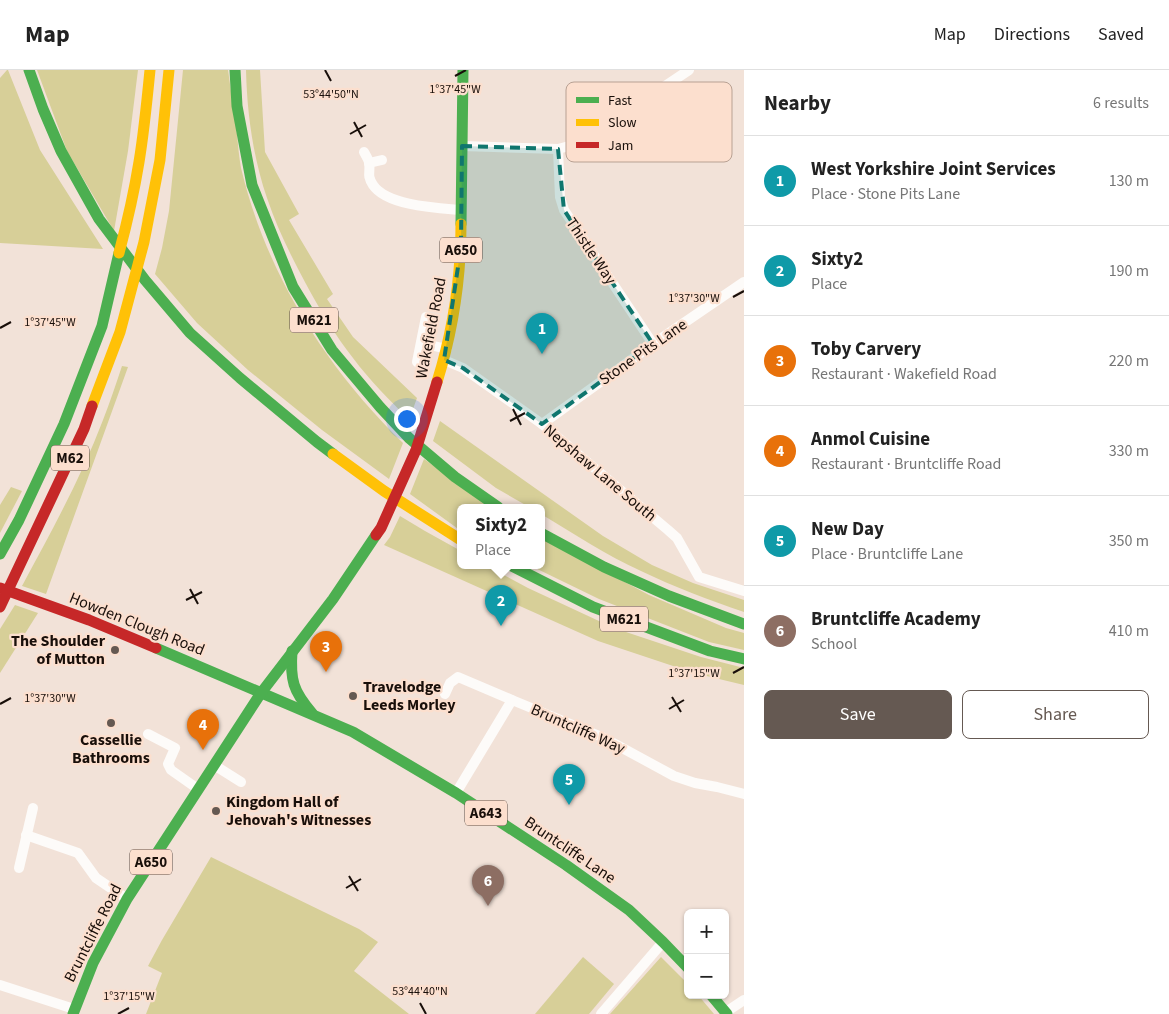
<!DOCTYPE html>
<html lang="en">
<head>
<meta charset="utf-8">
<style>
  :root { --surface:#fff; --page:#f6f6f6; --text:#222; --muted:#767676; --line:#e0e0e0; --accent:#655952 }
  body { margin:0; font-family:"Source Sans 3",sans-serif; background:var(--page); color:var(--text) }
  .controls { position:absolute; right:15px; bottom:15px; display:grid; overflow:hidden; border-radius:8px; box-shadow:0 1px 4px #0004 }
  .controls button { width:45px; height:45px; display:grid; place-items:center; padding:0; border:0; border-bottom:1px solid var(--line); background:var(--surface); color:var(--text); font:25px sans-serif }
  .you { position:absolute; left:406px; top:348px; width:18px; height:18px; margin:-12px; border:4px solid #fff; border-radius:50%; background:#1a73e8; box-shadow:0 0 0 8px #1a73e833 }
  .badge { display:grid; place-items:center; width:32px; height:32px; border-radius:50%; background:var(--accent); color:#fff; font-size:16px; font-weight:700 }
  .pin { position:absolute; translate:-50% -41px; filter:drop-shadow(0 1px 2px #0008) }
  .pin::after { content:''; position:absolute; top:26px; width:18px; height:15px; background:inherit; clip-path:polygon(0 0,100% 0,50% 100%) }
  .popup { position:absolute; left:457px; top:434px; width:88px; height:65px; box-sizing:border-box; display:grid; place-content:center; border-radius:8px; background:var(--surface); filter:drop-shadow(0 1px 4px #0005); font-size:16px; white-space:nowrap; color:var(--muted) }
  .popup b { font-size:19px; color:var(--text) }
  .popup::after { content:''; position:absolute; left:50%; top:100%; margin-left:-10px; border:10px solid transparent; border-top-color:var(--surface) }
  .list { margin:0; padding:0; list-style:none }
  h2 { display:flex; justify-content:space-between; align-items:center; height:65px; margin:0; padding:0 20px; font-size:21px }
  h2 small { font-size:16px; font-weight:400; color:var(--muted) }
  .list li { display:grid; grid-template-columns:32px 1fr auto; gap:15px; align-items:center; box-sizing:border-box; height:90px; padding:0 20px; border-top:1px solid var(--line) }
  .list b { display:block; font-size:19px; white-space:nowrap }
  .list p { margin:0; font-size:16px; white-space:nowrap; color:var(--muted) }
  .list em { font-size:16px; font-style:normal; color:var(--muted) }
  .actions { display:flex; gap:10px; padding:15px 20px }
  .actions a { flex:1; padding:11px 0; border:1px solid var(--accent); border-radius:8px; text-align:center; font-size:18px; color:var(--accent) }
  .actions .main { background:var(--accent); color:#fff }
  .map { position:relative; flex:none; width:744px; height:944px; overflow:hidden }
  header { display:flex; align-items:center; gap:30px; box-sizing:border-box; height:70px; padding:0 25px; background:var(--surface); border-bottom:1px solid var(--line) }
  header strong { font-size:24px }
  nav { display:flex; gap:28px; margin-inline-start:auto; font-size:18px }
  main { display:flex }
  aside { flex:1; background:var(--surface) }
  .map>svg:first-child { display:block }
  .green { fill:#d7cf98 }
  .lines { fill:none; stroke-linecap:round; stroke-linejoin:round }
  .street { stroke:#fdfbf9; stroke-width:10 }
  .fast { stroke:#4caf50; stroke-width:11 }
  .slow { stroke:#ffc107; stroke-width:11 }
  .jam { stroke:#c62828; stroke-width:11 }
  .marked { fill:#0f766e; fill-opacity:0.2; stroke:#0f766e; stroke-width:4; stroke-dasharray:10 6; stroke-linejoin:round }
  .ticks { fill:none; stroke:#190f0a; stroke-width:2 }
  .poi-dot { fill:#655952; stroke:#fcdfce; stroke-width:2 }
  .labels { text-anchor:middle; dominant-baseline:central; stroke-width:4.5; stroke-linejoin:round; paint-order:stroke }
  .shield { fill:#fcdfce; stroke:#5d4d45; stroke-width:1 }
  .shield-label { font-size:15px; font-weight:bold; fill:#190f0a }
  .street-label { font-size:16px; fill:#190f0a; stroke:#fcdfce }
  .poi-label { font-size:16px; font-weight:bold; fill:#190f0a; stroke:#fcdfce; text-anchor:start }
  .key { fill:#fcdfce; stroke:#b8a193; stroke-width:1 }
  .key-label { font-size:14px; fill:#190f0a }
  .ticks-label { font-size:12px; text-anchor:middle; fill:#190f0a; stroke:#fcdfce; stroke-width:4.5; stroke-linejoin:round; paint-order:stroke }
</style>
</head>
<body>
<header>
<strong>Map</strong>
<nav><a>Map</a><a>Directions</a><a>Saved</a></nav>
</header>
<main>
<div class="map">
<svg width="744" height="944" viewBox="0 0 744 944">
  <rect width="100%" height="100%" fill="#f2e2d8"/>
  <g class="green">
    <polygon points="7,0 8,0 40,80 103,179 0,173 0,8"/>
    <polygon points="37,0 138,0 128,81 114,161 67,81"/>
    <path d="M 183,0 L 228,0 C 231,21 234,43 237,64 C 238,75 239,87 241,98 C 266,203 326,298 403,373 L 389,409 L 322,360 L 248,300 L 197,253 L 155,204 L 162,178 L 169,141 Z"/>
    <path d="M 246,0 L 260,0 L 265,82 L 299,144 L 289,150 L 333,224 L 327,229 L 353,267 L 417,328 L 409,350 C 390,330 370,311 353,288 C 335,265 320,240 306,214 C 291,186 277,158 267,128 C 253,87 247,43 246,0 Z"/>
    <path d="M 122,296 L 128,297 L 46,524 L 22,516 C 51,462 81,408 103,350 C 110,332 116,314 122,296 Z"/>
    <path d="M 440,351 L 603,466 L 652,495 L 693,513 L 744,530 L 744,542 C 709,530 674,517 641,501 C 606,485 574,464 541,444 L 541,437 L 529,437 L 496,418 L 433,371 Z"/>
    <polygon points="424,389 492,437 461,437 461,461 410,424"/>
    <polygon points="11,417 22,421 0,463 0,435"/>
    <polygon points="400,446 425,461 461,481 461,495 485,495 528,518 614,558 701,587 744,598 744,615 694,603 598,571 384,475 390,467"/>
    <polygon points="541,467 649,525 726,558 744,563 744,580 709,572 599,529 529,495 541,495"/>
    <polygon points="15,535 38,543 0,603 0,559"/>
    <polygon points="211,787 359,859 378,872 354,901 409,944 146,944 162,903 148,896 162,870"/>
    <polygon points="583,887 614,914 589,944 535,944"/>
    <polygon points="661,887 688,914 688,925 698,925 714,944 610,944"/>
  </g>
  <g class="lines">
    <g class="street">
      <polyline points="462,76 558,79 580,73 689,0"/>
      <polyline points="558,79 560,127 564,140 653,274"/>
      <path d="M 364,82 C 366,86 369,90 369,93 C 371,103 366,104 373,115 C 387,136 438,138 461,140"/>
      <polyline points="369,93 382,90"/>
      <polyline points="421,273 447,279"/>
      <polyline points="444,290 463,298 542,354 668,460 677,468 699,507 744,521"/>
      <polyline points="417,292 426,247"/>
      <polyline points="542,354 653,274 744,212"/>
      <polyline points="445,624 450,613 458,607 512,630"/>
      <polyline points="148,664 175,678 168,694 171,700 198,719"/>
      <polyline points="214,695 241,712"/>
      <polyline points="456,723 512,630 602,667 674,706 695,713 717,717 744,724"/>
      <polyline points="26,765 78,783 96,808 127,829"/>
      <polyline points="19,798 33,738"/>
      <polyline points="0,915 74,939"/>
      <polyline points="726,942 744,930"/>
      <polyline points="601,944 663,872"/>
    </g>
    <g class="fast">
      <polyline points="29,0 43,39 61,81 99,149 145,210 190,263 240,308 317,372 333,384"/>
      <polyline points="235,0 237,36 252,115 293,217 332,280 380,337 409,368 455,407 498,437"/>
      <polyline points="461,154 463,0"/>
      <polyline points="541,463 604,497 669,526 744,554"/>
      <polyline points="0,484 19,450 64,354 102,256 119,183"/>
      <polyline points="510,495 593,537 710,581 744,589"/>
      <polyline points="156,578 353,662 456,723 566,795 629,840 663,872 688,898"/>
      <path d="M 292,581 C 290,610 293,621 312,643"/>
      <polyline points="711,925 727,944"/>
      <polyline points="73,944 93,893 127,829 261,623 333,529 376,465"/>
    </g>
    <g class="slow">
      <path d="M 119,183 C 127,153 134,123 139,92 C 144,62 147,31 150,0"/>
      <path d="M 437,312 C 453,261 461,207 461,154"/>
      <polyline points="92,336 120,262 144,172 160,90 169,0"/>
      <polyline points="333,384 384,421 461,470"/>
    </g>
    <g class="jam">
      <polyline points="376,465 381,458 416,380 437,312"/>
      <polyline points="0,518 89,550 156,578"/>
      <polyline points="0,537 84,359 92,336"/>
    </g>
  </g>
  <path class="marked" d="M 462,76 L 558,79 L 564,140 L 653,274 L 542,354 L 463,298 L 444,290 L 461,177 Z"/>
  <path class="ticks" d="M 325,0 L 331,11M 455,6 L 466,0M 354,52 L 362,67M 350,64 L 366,55M 733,227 L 744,221M 0,258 L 11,252M 513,339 L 521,355M 510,351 L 525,343M 190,519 L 198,534M 186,530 L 202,522M 733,603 L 744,597M 672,627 L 681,642M 0,634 L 11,628M 669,639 L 684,630M 349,806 L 358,821M 346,818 L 361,809M 420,933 L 426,944M 118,944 L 129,938"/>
  <g class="poi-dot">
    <circle cx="115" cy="580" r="5"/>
    <circle cx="353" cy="626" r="5"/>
    <circle cx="111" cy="653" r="5"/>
    <circle cx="216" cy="741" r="5"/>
  </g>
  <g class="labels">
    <g class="shield">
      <rect x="440" y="167.5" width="42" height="25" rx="4"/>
      <rect x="290" y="237.5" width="48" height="25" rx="4"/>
      <rect x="51" y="375.5" width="38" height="25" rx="4"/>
      <rect x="600" y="536.5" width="48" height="25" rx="4"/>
      <rect x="465" y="730.5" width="42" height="25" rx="4"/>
      <rect x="130" y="779.5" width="42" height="25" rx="4"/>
    </g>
    <g class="shield-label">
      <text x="461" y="180">A650</text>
      <text x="314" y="250">M621</text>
      <text x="70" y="388">M62</text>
      <text x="624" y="549">M621</text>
      <text x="486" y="743">A643</text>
      <text x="151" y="792">A650</text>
    </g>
    <g class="street-label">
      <text transform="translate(591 181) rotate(56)">Thistle Way</text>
      <text transform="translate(431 258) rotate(-79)">Wakefield Road</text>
      <text transform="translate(643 282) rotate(-35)">Stone Pits Lane</text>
      <text transform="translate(600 403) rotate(40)">Nepshaw Lane South</text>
      <text transform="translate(137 554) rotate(22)">Howden Clough Road</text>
      <text transform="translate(578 659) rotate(24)">Bruntcliffe Way</text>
      <text transform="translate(570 780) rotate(34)">Bruntcliffe Lane</text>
      <text transform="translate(93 863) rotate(-63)">Bruntcliffe Road</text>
    </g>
    <g class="poi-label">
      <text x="105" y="571" text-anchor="end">The Shoulder<tspan x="105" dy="18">of Mutton</tspan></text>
      <text x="363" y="617">Travelodge<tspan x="363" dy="18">Leeds Morley</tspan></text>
      <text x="111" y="670" text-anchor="middle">Cassellie<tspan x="111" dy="18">Bathrooms</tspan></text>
      <text x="226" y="732">Kingdom Hall of<tspan x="226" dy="18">Jehovah's Witnesses</tspan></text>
    </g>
  </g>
  <rect x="566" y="12" width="166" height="80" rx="8" class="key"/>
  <rect x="576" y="27" width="23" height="6" fill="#4caf50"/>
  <rect x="576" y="49" width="23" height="7" fill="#ffc107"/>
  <rect x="576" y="72" width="23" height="6" fill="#c62828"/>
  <g class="key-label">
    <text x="608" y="35">Fast</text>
    <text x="608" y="57">Slow</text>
    <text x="608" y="80">Jam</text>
  </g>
  <g class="ticks-label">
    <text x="455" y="23">1°37'45"W</text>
    <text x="331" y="28">53°44'50"N</text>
    <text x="694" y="232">1°37'30"W</text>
    <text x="50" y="256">1°37'45"W</text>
    <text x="694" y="607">1°37'15"W</text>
    <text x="50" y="632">1°37'30"W</text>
    <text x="420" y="925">53°44'40"N</text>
    <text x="129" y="930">1°37'15"W</text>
  </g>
</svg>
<div class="controls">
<button>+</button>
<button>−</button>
</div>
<div class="you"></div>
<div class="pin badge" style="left:542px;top:284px;background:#0f9aa8">1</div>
<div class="pin badge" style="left:501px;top:556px;background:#0f9aa8">2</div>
<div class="popup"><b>Sixty2</b>Place</div>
<div class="pin badge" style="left:326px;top:602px;background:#e8710a">3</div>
<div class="pin badge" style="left:203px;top:680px;background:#e8710a">4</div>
<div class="pin badge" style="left:569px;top:735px;background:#0f9aa8">5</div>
<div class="pin badge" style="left:488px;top:836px;background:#8d6e63">6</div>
</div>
<aside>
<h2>Nearby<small>6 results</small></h2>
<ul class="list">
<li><span class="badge" style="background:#0f9aa8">1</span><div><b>West Yorkshire Joint Services</b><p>Place · Stone Pits Lane</p></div><em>130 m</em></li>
<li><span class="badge" style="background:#0f9aa8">2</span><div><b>Sixty2</b><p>Place</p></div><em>190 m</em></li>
<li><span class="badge" style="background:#e8710a">3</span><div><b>Toby Carvery</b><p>Restaurant · Wakefield Road</p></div><em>220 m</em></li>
<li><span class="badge" style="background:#e8710a">4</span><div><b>Anmol Cuisine</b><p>Restaurant · Bruntcliffe Road</p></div><em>330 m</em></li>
<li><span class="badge" style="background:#0f9aa8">5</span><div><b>New Day</b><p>Place · Bruntcliffe Lane</p></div><em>350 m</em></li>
<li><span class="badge" style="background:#8d6e63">6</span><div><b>Bruntcliffe Academy</b><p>School</p></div><em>410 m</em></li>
</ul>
<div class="actions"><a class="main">Save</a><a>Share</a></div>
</aside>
</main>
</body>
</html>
